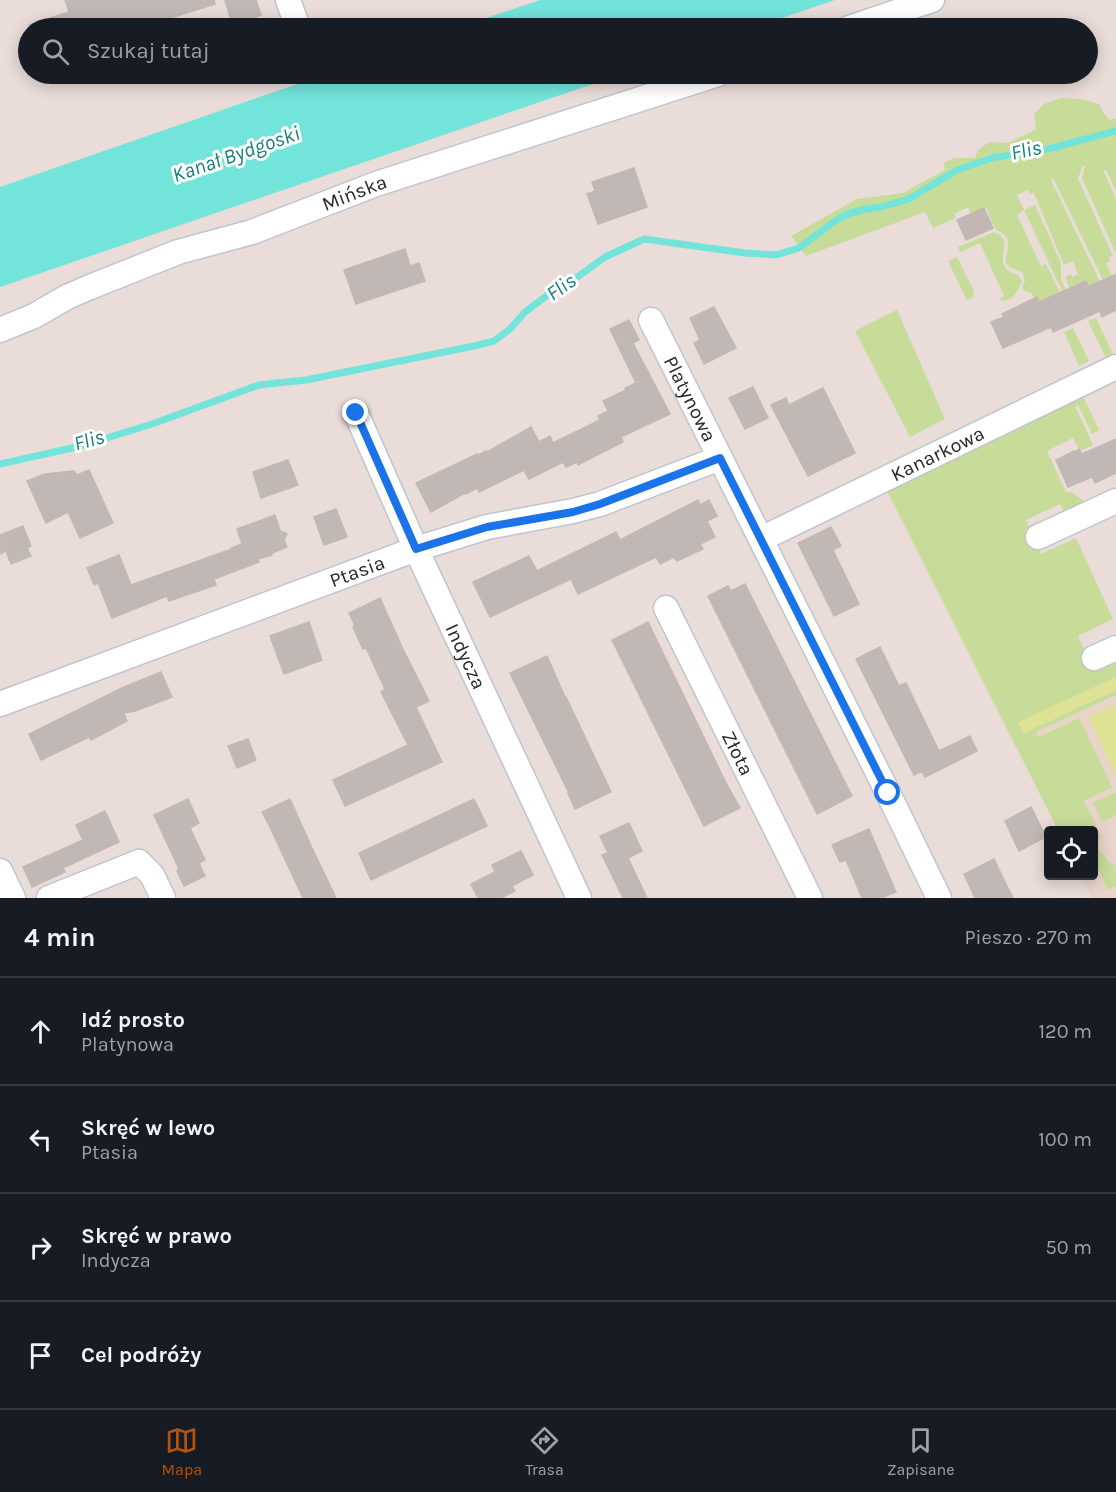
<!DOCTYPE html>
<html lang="pl">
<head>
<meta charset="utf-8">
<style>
  :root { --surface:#171b24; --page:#20242c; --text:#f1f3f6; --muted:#9ea1a6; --line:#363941; --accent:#b45309 }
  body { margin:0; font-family:Karla,sans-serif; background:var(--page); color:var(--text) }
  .controls { position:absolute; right:18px; bottom:18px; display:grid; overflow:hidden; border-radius:6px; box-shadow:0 3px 15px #0003 }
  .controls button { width:54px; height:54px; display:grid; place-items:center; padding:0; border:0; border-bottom:2px solid var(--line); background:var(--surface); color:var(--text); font:30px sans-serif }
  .stop { position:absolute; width:18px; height:18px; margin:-14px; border:4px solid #1a73e8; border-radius:50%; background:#fff }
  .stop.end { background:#1a73e8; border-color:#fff; box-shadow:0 2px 6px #0008 }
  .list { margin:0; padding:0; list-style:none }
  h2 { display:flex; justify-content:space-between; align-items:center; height:78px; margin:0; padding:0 24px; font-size:26px }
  h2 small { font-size:20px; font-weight:400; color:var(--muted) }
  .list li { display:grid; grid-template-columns:39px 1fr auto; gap:18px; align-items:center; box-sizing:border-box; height:108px; padding:0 24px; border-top:2px solid var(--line) }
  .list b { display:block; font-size:22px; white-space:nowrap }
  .list p { margin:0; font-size:20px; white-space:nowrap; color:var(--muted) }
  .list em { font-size:20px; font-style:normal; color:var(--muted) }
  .icon { flex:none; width:33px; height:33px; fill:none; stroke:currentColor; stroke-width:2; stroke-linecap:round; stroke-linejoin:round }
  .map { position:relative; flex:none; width:1116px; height:898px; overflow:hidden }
  .search { position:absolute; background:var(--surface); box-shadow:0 3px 15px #0003; left:18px; right:18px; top:18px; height:66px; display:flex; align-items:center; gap:15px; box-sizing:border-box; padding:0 21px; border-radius:33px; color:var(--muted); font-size:22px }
  .sheet { height:510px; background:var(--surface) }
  nav { display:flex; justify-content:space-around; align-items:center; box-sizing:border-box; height:84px; border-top:2px solid var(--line); background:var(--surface); font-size:16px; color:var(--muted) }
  nav a { display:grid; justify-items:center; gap:3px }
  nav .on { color:var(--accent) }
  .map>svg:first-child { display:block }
  .education { fill:#e9d4c9 }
  .green { fill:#c7dc99 }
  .pitch { fill:#dde295 }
  .water { fill:#73e4da }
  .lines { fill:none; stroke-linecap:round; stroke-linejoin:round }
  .stream { stroke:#73e4da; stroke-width:7 }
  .building { fill:#c1b8b5; stroke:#c3b8b3; stroke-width:1.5 }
  .minor-casing { stroke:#bec6cd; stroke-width:27 }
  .minor { stroke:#fff; stroke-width:24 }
  .route { stroke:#1a73e8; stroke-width:8 }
  .labels { text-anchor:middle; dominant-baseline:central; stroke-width:6; stroke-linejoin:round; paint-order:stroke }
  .street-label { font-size:20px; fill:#272727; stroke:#fff }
  .water-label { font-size:21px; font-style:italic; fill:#167f7e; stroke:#fff }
</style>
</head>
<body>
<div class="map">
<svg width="1116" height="898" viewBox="0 0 1116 898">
  <rect width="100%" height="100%" fill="#e9dcd9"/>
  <polygon class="education" points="1116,662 1116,898 1092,898 1081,876 1094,876 1094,830 1058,830 1000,715"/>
  <g class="green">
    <path d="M 1061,98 L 1081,99 L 1099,104 L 1104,114 L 1110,120 L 1116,118 L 1116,191 L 1106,170 L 1103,170 L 1116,199 L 1116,254 L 1082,178 L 1085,166 L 1082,166 L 1078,179 L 1113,256 L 1109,257 L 1110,261 L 1106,263 L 1112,276 L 1103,280 L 1053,178 L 1051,180 L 1100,282 L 1088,287 L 1085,281 L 1074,286 L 1071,292 L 1065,277 L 1071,274 L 1072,277 L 1078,274 L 1073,261 L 1064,265 L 1034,193 L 1030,194 L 1028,190 L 1017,195 L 1024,210 L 1035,205 L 1061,263 L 1061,280 L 1068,293 L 1064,295 L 1024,210 L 1017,215 L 1041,266 L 1046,264 L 1060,293 L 1051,297 L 1054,302 L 1042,307 L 1037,297 L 1034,298 L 1031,293 L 1022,290 L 1025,280 L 1022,272 C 992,263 1013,255 1007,239 C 1004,232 1000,233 996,229 C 992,223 989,214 986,207 L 971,214 L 968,207 L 954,214 L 956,218 L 933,228 L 925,212 L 806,256 L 791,236 L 857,199 L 903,193 L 945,170 L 944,163 L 954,158 L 975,158 L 978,150 L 989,142 L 1007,143 L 1036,130 L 1034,114 L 1044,104 Z"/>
    <path d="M 994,232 C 997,234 1000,235 1002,237 C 1009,245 999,257 1004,265 C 1008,274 1017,272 1022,280 C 1021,286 1014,298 1008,300 C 1004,301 1002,300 998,299 L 1004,296 L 980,243 L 960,252 L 958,247 Z"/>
    <polygon points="957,257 974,291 973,298 967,300 948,261"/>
    <polygon points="897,310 945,419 910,437 855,331"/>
    <polygon points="1096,318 1113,354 1106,358 1088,321"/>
    <polygon points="1073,328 1089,361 1079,366 1064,332"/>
    <polygon points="1083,396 1099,430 1092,434 1078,405 1075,406 1093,445 1080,451 1073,438 1047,451 1066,492 1072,492 1086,503 1065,514 1060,504 1026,520 1041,554 1076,538 1113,619 1078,636 1094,671 1116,662 1116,677 1018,723 1024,733 1116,690 1116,695 1036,732 1039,737 1079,718 1112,787 1084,801 1096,825 1083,830 1058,830 885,487"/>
    <polygon points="1116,792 1116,815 1102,822 1093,803"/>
    <polygon points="1098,831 1101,836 1097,843 1098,849 1105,856 1108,862 1114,864 1116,869 1116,886 1108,890 1094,858 1094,833"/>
  </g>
  <g class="pitch">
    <polygon points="1116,677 1116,690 1024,733 1018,722"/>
    <polygon points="1116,704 1116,777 1088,717"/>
  </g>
  <g class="water">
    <polygon points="540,0 835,0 752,28 457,28"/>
    <polygon points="326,74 622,74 0,287 0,187"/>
  </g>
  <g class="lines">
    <polyline class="stream" points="0,464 81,446 152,424 259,385 306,380 474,346 494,341 510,329 525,312 549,294 576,278 605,257 644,239 745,253 776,255 799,248 835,221 847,214 862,210 884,206 909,199 957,170 992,158 1048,149 1116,131"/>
  </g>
  <g class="building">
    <polygon points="65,0 214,0 215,4 158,22 161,28 30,28 29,25 69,12"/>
    <polygon points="225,0 256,0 261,15 253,18 254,20 233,27"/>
    <polygon points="634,168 647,207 598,224 587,194 595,191 592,182"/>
    <polygon points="984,208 993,228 966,240 957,220"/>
    <polygon points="405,249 410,266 419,263 425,281 356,304 344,270"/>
    <polygon points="1116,274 1116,310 1102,317 1100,311 1053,332 1051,327 1003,348 991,322 1004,317 1002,314 1037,297 1039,302 1086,281 1088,287"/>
    <polygon points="714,307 736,348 704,364 694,343 700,340 690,318"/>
    <polygon points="629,320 639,340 633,343 670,414 621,437 623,442 578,465 577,462 566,467 563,462 529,479 524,470 479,492 477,488 466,494 465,493 431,512 416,483 477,454 477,456 486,451 487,452 531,427 539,442 550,436 553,443 600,420 598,416 608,411 603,401 626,390 625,388 636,383 610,329"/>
    <polygon points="753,387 768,418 745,429 729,398"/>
    <polygon points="823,388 855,453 808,476 771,405 786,398 789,405"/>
    <polygon points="1116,439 1116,473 1095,483 1092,477 1068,487 1056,460 1074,451 1075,452 1079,449 1082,454"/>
    <polygon points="288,460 298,485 261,498 253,472"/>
    <polygon points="89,470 113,523 80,538 68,512 46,523 27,481 45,474 74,471 77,475"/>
    <polygon points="698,500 700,505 709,500 717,516 707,521 715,537 700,544 703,549 677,561 674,557 660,564 656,557 578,594 571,579 490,617 473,582 529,556 537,571 616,532 620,540"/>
    <polygon points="336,509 347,537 324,545 314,517"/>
    <polygon points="275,515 280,531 287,534 284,540 287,547 272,553 272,555 258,559 259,562 214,579 216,585 169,601 167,596 112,618 98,583 94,585 87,568 119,555 131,585 232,549 231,548 242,544 237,529"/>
    <polygon points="23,526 31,546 27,548 31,556 11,564 6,551 0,554 0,535"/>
    <polygon points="831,527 841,546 833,550 859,604 834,616 798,543"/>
    <polygon points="745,584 852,796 817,814 708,596 728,586 731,591"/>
    <polygon points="380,598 402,647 429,701 416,707 442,762 345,806 333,780 408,745 381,692 385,689 366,648 363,649 353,627 355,626 349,613"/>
    <polygon points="309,622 322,660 284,674 270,636"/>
    <polygon points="648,622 725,781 740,808 704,826 612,640"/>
    <polygon points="880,647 899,686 906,683 939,751 970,736 977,751 925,777 922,771 914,775 856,659"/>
    <polygon points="547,656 565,697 566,697 611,792 575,809 568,793 569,793 510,673"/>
    <polygon points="161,672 172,697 135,711 124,713 127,721 91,740 89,737 41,760 29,734 124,687"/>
    <polygon points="248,739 256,760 237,768 228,746"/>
    <polygon points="188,799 199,823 190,828 205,860 199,863 205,876 184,886 177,871 179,869 154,815"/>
    <polygon points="290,799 312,848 336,898 303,898 269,825 262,812"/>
    <polygon points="474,799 487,826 371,880 359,853"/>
    <polygon points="1031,807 1046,837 1019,851 1005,821"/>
    <polygon points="105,811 119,842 63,868 65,872 32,887 23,867 83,840 76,825"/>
    <polygon points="629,823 642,851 628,858 647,898 623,898 602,855 608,853 600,836"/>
    <polygon points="869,829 896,892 881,898 862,898 846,860 840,862 832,845"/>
    <polygon points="521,851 533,875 512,886 515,891 501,898 478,898 471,884 495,872 492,865"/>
    <polygon points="994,859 1004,880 1013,898 975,898 964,874"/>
  </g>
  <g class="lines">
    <defs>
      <g id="minor">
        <polyline points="288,0 298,28"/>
        <polyline points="849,28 932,0"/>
        <path id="s1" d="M 651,320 L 888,793 L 939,898"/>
        <path id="s2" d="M 0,330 L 34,316 L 67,297 L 90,287 L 178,252 L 252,232 L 376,184 L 718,74"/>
        <path id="s3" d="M 356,413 L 416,549 L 579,898"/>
        <polyline points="1038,537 1116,501"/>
        <path id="s4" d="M 761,539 L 1116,367"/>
        <path id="s5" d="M 666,608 L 810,898"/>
        <polyline points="1094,658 1116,648"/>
        <path id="s6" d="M 0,704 L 416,549 L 487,527 L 573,511 L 600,504 L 720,458"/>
        <polyline points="0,871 13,898"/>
        <polyline points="49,898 139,862 152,875 163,898"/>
      </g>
    </defs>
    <use href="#minor" class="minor-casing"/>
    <use href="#minor" class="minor"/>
  </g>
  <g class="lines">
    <polyline class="route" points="356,413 416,549 487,527 573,512 600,504 720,458 888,793"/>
  </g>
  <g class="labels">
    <g class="street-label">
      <text stroke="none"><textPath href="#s2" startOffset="381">Mińska</textPath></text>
      <text stroke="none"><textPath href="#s1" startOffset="88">Platynowa</textPath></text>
      <text stroke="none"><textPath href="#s4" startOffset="196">Kanarkowa</textPath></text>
      <text stroke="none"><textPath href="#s6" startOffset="381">Ptasia</textPath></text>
      <text stroke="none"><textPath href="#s3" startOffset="267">Indycza</textPath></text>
      <text stroke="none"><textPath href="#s5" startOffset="162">Złota</textPath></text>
    </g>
    <g class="water-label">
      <text transform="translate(1026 150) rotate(-12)">Flis</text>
      <text transform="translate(236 154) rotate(-19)">Kanał Bydgoski</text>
      <text transform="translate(561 287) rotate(-35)">Flis</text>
      <text transform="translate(89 440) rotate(-15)">Flis</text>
    </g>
  </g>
</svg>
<div class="controls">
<button><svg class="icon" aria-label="locate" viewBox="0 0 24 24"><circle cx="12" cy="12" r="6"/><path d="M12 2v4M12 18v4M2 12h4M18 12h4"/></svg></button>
</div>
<div class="stop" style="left:888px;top:793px"></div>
<div class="stop end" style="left:356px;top:413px"></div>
<div class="search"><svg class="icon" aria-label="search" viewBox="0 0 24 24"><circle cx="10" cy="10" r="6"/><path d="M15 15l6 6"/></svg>Szukaj tutaj</div>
</div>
<section class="sheet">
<h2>4 min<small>Pieszo · 270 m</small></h2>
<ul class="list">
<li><svg class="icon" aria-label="ahead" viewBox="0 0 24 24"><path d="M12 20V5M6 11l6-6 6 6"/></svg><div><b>Idź prosto</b><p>Platynowa</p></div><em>120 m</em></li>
<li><svg class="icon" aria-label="left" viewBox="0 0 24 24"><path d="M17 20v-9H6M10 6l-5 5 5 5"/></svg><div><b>Skręć w lewo</b><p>Ptasia</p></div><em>100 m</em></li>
<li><svg class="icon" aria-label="right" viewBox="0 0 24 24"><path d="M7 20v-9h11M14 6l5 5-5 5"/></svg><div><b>Skręć w prawo</b><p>Indycza</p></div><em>50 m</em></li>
<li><svg class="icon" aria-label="arrive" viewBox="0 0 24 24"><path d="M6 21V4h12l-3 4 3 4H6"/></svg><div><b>Cel podróży</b></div></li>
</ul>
</section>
<nav>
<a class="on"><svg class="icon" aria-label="map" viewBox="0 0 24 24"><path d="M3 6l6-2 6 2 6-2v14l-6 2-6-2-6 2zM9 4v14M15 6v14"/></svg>Mapa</a>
<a><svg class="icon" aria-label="directions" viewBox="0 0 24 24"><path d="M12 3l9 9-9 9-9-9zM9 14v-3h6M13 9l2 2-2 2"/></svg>Trasa</a>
<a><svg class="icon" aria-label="saved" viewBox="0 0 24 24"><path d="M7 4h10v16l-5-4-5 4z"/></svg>Zapisane</a>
</nav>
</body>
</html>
